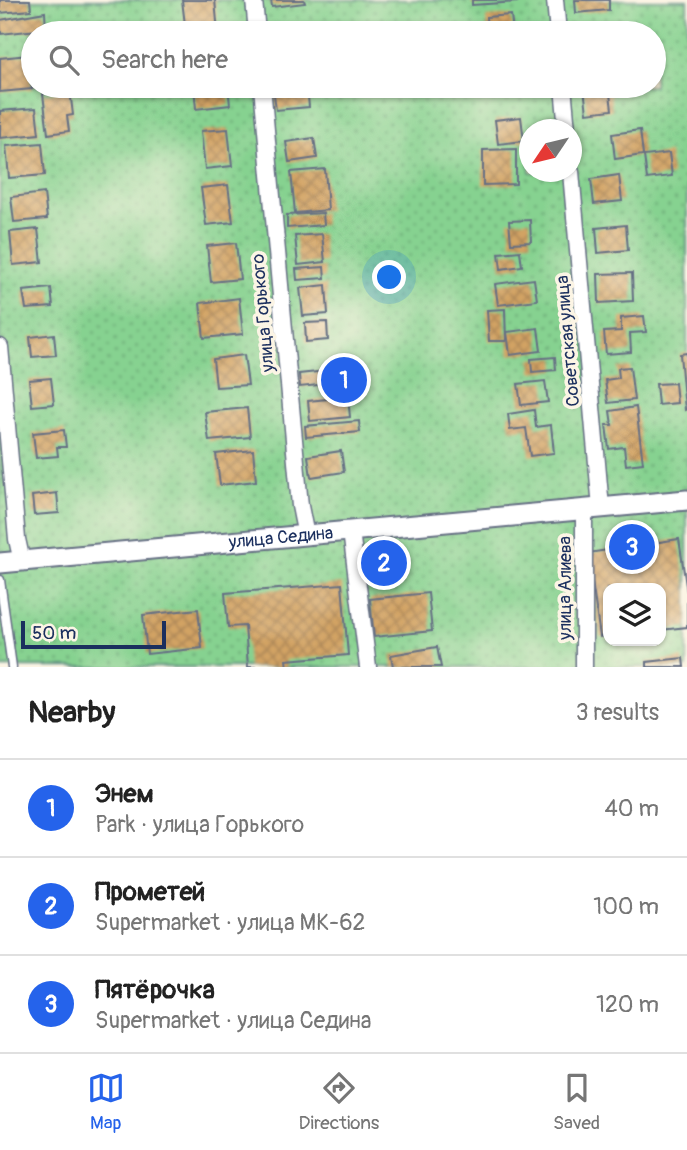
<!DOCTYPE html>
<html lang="en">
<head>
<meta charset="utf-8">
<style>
  :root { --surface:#fff; --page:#f6f6f6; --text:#222; --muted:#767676; --line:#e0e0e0; --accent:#2563eb }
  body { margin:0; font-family:Pangolin,sans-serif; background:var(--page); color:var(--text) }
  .controls { position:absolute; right:21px; bottom:21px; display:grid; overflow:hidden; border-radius:14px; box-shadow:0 2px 5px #0004 }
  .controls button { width:63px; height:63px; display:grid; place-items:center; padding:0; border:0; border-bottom:2px solid var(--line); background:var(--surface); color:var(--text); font:35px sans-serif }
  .compass { position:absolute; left:519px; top:119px; width:63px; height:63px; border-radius:50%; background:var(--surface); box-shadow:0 2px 5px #0004; rotate:235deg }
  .scale { position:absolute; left:21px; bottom:18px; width:145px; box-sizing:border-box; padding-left:7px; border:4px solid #1b2f5e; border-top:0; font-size:19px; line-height:24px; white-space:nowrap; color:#1b2f5e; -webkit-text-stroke:5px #fcf5e5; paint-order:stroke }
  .you { position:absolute; left:390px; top:278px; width:24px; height:24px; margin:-18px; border:5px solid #fff; border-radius:50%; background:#1a73e8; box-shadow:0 0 0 10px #1a73e833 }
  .badge { display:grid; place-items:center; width:46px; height:46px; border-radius:50%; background:var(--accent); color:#fff; font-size:23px; font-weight:700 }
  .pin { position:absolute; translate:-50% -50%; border:4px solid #fff; box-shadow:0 2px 7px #0006 }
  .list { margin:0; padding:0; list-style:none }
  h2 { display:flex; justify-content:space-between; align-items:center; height:91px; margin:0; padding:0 28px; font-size:30px }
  h2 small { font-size:23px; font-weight:400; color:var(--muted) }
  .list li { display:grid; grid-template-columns:46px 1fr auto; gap:21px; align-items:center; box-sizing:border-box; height:98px; padding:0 28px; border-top:2px solid var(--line) }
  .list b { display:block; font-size:26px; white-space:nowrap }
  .list p { margin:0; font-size:23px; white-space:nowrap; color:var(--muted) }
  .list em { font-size:23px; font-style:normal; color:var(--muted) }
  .icon { flex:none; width:38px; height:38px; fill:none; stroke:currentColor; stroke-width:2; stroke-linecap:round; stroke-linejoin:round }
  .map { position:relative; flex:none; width:687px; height:667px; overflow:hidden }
  .search { position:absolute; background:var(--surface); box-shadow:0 2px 5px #0004; left:21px; right:21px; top:21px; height:77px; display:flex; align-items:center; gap:18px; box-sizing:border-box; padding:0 24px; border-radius:38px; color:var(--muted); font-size:26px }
  .sheet { height:385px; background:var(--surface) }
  nav { display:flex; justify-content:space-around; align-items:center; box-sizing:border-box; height:98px; border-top:2px solid var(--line); background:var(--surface); font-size:19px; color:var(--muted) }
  nav a { display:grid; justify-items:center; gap:4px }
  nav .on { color:var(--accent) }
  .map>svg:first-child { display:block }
  .grass { fill:url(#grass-dots); stroke:#508077; stroke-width:2; fill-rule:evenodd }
  .building { fill:url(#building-cross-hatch) }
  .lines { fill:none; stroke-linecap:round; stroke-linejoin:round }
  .service-casing { stroke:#666f84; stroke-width:11 }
  .minor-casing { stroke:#666f84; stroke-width:19 }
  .tertiary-casing { stroke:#666f84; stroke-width:23 }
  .service { stroke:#fff; stroke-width:8 }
  .minor { stroke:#fff; stroke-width:16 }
  .tertiary { stroke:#fff; stroke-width:19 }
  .labels { text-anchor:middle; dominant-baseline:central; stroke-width:7; stroke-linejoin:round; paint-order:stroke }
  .street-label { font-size:18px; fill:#1b2f5e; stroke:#fcf5e5 }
</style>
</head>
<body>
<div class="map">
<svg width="687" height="667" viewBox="0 0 687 667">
  <defs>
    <pattern id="grass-dots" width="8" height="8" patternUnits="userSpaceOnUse" patternTransform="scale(1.75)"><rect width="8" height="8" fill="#86d290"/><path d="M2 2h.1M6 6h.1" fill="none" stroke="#6dab79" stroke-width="1.8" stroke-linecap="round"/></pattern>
    <pattern id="building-cross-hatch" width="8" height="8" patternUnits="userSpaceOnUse" patternTransform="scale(1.75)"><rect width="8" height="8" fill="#d2a364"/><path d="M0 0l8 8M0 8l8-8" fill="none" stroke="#aa8556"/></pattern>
  </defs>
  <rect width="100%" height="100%" fill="#fcf5e5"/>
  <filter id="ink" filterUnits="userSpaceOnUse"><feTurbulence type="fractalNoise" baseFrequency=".0143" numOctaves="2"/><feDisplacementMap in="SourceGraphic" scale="14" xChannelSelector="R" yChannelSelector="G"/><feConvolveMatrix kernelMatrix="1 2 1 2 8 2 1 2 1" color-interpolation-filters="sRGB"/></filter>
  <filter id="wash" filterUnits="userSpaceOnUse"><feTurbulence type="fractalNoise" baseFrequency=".00686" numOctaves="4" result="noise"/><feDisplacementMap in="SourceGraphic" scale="28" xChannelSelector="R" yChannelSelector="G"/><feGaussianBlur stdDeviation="1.57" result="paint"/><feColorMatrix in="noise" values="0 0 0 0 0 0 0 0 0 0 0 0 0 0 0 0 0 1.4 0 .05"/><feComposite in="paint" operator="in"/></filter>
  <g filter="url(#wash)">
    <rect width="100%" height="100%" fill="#f1e7cb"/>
    <path class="grass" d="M 0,0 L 687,0 L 687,667 L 0,667 ZM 33,33 L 654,33 L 654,86 L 33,86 ZM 530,130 L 572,130 L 572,172 L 530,172 ZM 608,588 L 661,588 L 661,641 L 608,641 Z"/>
    <g id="blocks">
      <g class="building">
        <polygon points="0,0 30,0 31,10 0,13"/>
        <polygon points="182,0 215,0 218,33 186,33"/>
        <polygon points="271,0 304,0 305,3 272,7"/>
        <polygon points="472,0 517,0 517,2 472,5"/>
        <polygon points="575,0 609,0 609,10 576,13"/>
        <polygon points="45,12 46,29 1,34 0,20"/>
        <polygon points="511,15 513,33 487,33 486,17"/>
        <polygon points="298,28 298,33 272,33 271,30"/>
        <polygon points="28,55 32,89 0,92 0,58"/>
        <polygon points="194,86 228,86 230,105 196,109"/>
        <polygon points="273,86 307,86 309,107 276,110"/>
        <polygon points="491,86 520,86 520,88 492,90"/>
        <polygon points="609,86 612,110 587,113 584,88"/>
        <polygon points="70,90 73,115 67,116 69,131 48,134 43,94"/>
        <polygon points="36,108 39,134 0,138 0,111"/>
        <polygon points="521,117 524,141 498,144 495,120"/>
        <polygon points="228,129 232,166 205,169 201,131"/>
        <polygon points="640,130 643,155 615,159 612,134"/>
        <polygon points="314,138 317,158 289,162 286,142"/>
        <polygon points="42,143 45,175 9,178 6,146"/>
        <polygon points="516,149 516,184 483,185 483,150"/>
        <polygon points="669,153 672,176 647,179 644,156"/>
        <polygon points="325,169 328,210 295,213 291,172"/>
        <polygon points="619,175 622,201 594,204 591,179"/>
        <polygon points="228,185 233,222 206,225 201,188"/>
        <polygon points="44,193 47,219 14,222 11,197"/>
        <polygon points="323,213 324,225 287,228 287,215"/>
        <polygon points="530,220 531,242 511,243 509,221"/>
        <polygon points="626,225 628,250 598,253 596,228"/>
        <polygon points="38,229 42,262 13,265 10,232"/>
        <polygon points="322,234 325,262 298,265 295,236"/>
        <polygon points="236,243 240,279 211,282 207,246"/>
        <polygon points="520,251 522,266 501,269 499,253"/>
        <polygon points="324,267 325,278 297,280 296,269"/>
        <polygon points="632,273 633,301 599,303 598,274"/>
        <polygon points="534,279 537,300 498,305 495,284"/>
        <polygon points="326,285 328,314 303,316 300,288"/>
        <polygon points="51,288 53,307 26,309 23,291"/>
        <polygon points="239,298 243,334 204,338 200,303"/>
        <polygon points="505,309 506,341 489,341 487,310"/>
        <polygon points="644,316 646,332 630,333 631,352 606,354 604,332 621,331 621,318"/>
        <polygon points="327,322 328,340 306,342 305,323"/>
        <polygon points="538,328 541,351 510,355 507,332"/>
        <polygon points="54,334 56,355 32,357 30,337"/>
        <polygon points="687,353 687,409 685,410 680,354"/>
        <polygon points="244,355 248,385 216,387 213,359"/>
        <polygon points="555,357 556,370 532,372 531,359"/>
        <polygon points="630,367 634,400 608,403 605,380 619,378 618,368"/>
        <polygon points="336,370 337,383 300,387 299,374"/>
        <polygon points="51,378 54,404 32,406 29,380"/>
        <polygon points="545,381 548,402 521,405 518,384"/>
        <polygon points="675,383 677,403 658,405 656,384"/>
        <polygon points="348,397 350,417 310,421 308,401"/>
        <polygon points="636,407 643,463 626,465 624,447 609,449 606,425 612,425 610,411"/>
        <polygon points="247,408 250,437 209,441 205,412"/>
        <polygon points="534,410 536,427 551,425 554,453 530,456 526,428 510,430 508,414"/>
        <polygon points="359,421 360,432 306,437 305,426"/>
        <polygon points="64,430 66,447 57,447 58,456 36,458 33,433"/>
        <polygon points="253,450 256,481 220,485 216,454"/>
        <polygon points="341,451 344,472 311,477 308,456"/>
        <polygon points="57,493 59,513 34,515 32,496"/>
        <polygon points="679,539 687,592 687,627 661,630 661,588 608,588 608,636 600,637 588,553"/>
        <polygon points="401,552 403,571 367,574 365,555"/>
        <polygon points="342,584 348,655 286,660 287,667 248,667 245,626 228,627 225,593"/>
        <polygon points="428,593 432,631 374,637 370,599"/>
        <polygon points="198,609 202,648 147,654 143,615"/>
        <polygon points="437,647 441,667 393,667 391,655"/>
        <polygon points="683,658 684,667 647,667 647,662"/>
      </g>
    </g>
  </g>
  <g filter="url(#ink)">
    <use href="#blocks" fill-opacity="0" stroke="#666f84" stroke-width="2"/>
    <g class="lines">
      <defs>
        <polyline id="service" points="0,580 12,667"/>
        <g id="minor">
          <polyline points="254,0 257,33"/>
          <polyline points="555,0 558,33"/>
          <polyline points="262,86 300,506 306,536"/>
          <polyline points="563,86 567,130"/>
          <polyline points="571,172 601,508"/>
          <polyline points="0,347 17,539 22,562"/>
          <polyline points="351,531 368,667"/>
          <polyline points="584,667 584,510"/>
        </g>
        <g id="tertiary">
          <path id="s1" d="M 0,563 L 687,500"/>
        </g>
      </defs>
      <use href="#service" class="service-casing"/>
      <use href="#minor" class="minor-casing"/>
      <use href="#tertiary" class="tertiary-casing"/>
      <use href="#service" class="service"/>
      <use href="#minor" class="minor"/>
      <use href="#tertiary" class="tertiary"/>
    </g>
  </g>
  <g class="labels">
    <g class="street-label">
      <text transform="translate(263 313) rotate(-95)">улица Горького</text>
      <text transform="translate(568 341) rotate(-95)">Советская улица</text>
      <text stroke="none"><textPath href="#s1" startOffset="282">улица Седина</textPath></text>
      <text transform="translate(565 588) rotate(-90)">улица Алиева</text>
    </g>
  </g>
</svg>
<div class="controls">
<button><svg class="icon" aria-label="layers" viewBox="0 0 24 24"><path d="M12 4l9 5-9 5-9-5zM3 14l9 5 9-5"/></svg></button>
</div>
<svg class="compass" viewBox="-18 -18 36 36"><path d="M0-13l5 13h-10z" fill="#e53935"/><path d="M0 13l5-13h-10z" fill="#767676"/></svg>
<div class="scale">50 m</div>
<div class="you"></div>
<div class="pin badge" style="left:344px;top:380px">1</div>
<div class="pin badge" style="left:384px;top:563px">2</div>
<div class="pin badge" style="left:632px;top:547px">3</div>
<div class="search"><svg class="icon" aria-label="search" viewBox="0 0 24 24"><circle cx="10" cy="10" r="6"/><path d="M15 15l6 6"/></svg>Search here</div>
</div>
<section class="sheet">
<h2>Nearby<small>3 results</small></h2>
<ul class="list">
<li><span class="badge">1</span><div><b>Энем</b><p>Park · улица Горького</p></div><em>40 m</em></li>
<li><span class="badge">2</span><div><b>Прометей</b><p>Supermarket · улица МК-62</p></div><em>100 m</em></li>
<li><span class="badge">3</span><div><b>Пятёрочка</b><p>Supermarket · улица Седина</p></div><em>120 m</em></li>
</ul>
</section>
<nav>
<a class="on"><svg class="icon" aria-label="map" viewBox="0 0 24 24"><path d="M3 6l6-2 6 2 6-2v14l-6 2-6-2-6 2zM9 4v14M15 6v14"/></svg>Map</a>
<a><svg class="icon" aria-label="directions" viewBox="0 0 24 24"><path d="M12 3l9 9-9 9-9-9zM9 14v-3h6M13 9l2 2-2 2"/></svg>Directions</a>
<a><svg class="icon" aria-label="saved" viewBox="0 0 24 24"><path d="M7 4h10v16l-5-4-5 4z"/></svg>Saved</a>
</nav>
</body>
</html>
